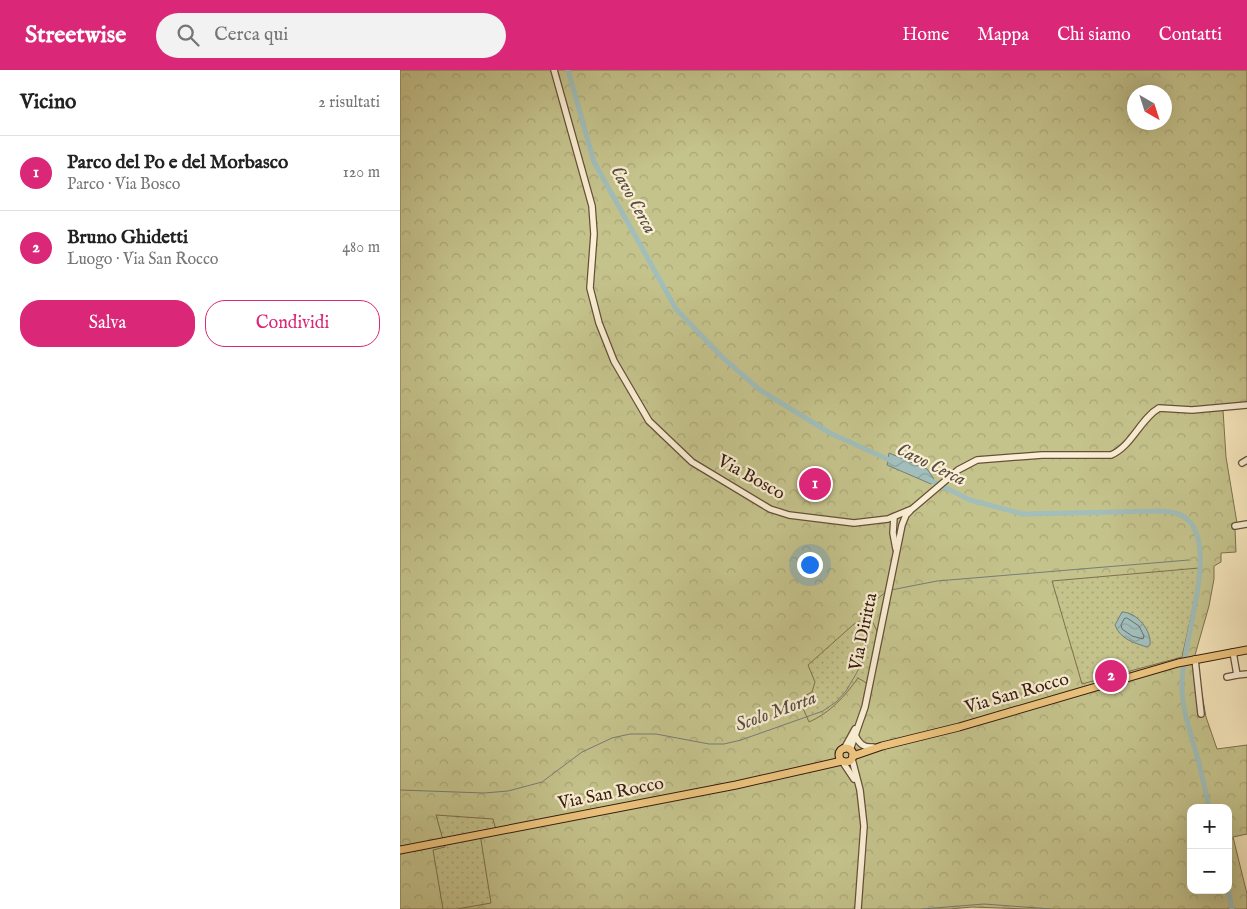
<!DOCTYPE html>
<html lang="it">
<head>
<meta charset="utf-8">
<style>
  :root { --surface:#fff; --page:#f2f2f2; --text:#222; --muted:#767676; --line:#e0e0e0; --accent:#db2777 }
  body { margin:0; font-family:"IM FELL English",serif; background:var(--page); color:var(--text) }
  .controls { position:absolute; right:15px; bottom:15px; display:grid; overflow:hidden; border-radius:10px; box-shadow:0 5px 20px #0002 }
  .controls button { width:45px; height:45px; display:grid; place-items:center; padding:0; border:0; border-bottom:1px solid var(--line); background:var(--surface); color:var(--text); font:25px sans-serif }
  .compass { position:absolute; left:727px; top:15px; width:45px; height:45px; border-radius:50%; background:var(--surface); box-shadow:0 5px 20px #0002; rotate:141deg }
  .you { position:absolute; left:409px; top:494px; width:18px; height:18px; margin:-12px; border:4px solid #fff; border-radius:50%; background:#1a73e8; box-shadow:0 0 0 8px #1a73e833 }
  .badge { display:grid; place-items:center; width:32px; height:32px; border-radius:50%; background:var(--accent); color:#fff; font-size:16px; font-weight:700 }
  .pin { position:absolute; translate:-50% -50%; border:2px solid #fff; box-shadow:0 1px 5px #0006 }
  .list { margin:0; padding:0; list-style:none }
  h2 { display:flex; justify-content:space-between; align-items:center; height:65px; margin:0; padding:0 20px; font-size:21px }
  h2 small { font-size:16px; font-weight:400; color:var(--muted) }
  .list li { display:grid; grid-template-columns:32px 1fr auto; gap:15px; align-items:center; box-sizing:border-box; height:75px; padding:0 20px; border-top:1px solid var(--line) }
  .list b { display:block; font-size:19px; white-space:nowrap }
  .list p { margin:0; font-size:16px; white-space:nowrap; color:var(--muted) }
  .list em { font-size:16px; font-style:normal; color:var(--muted) }
  .actions { display:flex; gap:10px; padding:15px 20px }
  .actions a { flex:1; padding:11px 0; border:1px solid var(--accent); border-radius:20px; text-align:center; font-size:18px; color:var(--accent) }
  .actions .main { background:var(--accent); color:#fff }
  .icon { flex:none; width:28px; height:28px; fill:none; stroke:currentColor; stroke-width:2; stroke-linecap:round; stroke-linejoin:round }
  .map { position:relative; flex:none; width:847px; height:839px; overflow:hidden }
  header { display:flex; align-items:center; gap:30px; box-sizing:border-box; height:70px; padding:0 25px; background:var(--accent); color:#fff }
  header strong { font-size:24px }
  nav { display:flex; gap:28px; margin-inline-start:auto; font-size:18px }
  .search { width:350px; height:45px; background:var(--page); display:flex; align-items:center; gap:12px; box-sizing:border-box; padding:0 18px; border-radius:28px; color:var(--muted); font-size:19px }
  main { display:flex }
  aside { flex:1; background:var(--surface) }
  .map>svg:first-child { display:block }
  .forest { fill:url(#forest-crowns); stroke:#7e704e; fill-rule:evenodd }
  .garden { fill:url(#garden-dots); stroke:#7e704e }
  .water { fill:url(#water-waves); stroke:#777d77 }
  .lines { fill:none; stroke-linecap:round; stroke-linejoin:round }
  .shore { stroke:#6c6d66; stroke-width:1 }
  .stream { stroke:#777d77; stroke-width:1 }
  .canal { stroke:#a1bebb; stroke-width:5 }
  .minor-casing { stroke:#674f3b; stroke-width:8 }
  .major-casing { stroke:#371c10; stroke-width:9 }
  .minor { stroke:#faefd4; stroke-width:5.5 }
  .major { stroke:#ecc47e; stroke-width:7 }
  .labels { text-anchor:middle; dominant-baseline:central; stroke-width:4.5; stroke-linejoin:round; paint-order:stroke }
  .street-label { font-size:18px; fill:#371c10; stroke:#faefd4 }
  .water-label { font-size:19px; font-style:italic; fill:#574d43; stroke:#faefd4 }
</style>
</head>
<body>
<header>
<strong>Streetwise</strong>
<div class="search"><svg class="icon" aria-label="search" viewBox="0 0 24 24"><circle cx="10" cy="10" r="6"/><path d="M15 15l6 6"/></svg>Cerca qui</div>
<nav><a>Home</a><a>Mappa</a><a>Chi siamo</a><a>Contatti</a></nav>
</header>
<main>
<aside>
<h2>Vicino<small>2 risultati</small></h2>
<ul class="list">
<li><span class="badge">1</span><div><b>Parco del Po e del Morbasco</b><p>Parco · Via Bosco</p></div><em>120 m</em></li>
<li><span class="badge">2</span><div><b>Bruno Ghidetti</b><p>Luogo · Via San Rocco</p></div><em>480 m</em></li>
</ul>
<div class="actions"><a class="main">Salva</a><a>Condividi</a></div>
</aside>
<div class="map">
<svg width="847" height="839" viewBox="0 0 847 839">
  <defs>
    <pattern id="forest-crowns" width="20" height="18" patternUnits="userSpaceOnUse" patternTransform="scale(1.25)"><rect width="20" height="18" fill="#c5c38c"/><path d="M2 6a3 3 0 1 1 6 0M12 15a3 3 0 1 1 6 0" fill="none" stroke="#aaa778"/></pattern>
    <pattern id="garden-dots" width="8" height="8" patternUnits="userSpaceOnUse" patternTransform="scale(1.25)"><rect width="8" height="8" fill="#c5c38c"/><path d="M2 2h.1M6 6h.1" fill="none" stroke="#aaa778" stroke-width="1.8" stroke-linecap="round"/></pattern>
    <pattern id="water-waves" width="16" height="10" patternUnits="userSpaceOnUse" patternTransform="scale(1.25)"><rect width="16" height="10" fill="#a1bebb"/><path d="M0 5q4-4 8 0t8 0" fill="none" stroke="#8ba3a0"/></pattern>
  </defs>
  <rect width="100%" height="100%" fill="#f7e7bd"/>
  <filter id="stains"><feTurbulence type="fractalNoise" baseFrequency=".004" numOctaves="4"/><feColorMatrix values="0 0 0 0 .2 0 0 0 0 .09 0 0 0 0 .02 0 0 0 .5 -.17"/></filter>
  <radialGradient id="worn" r=".72"><stop offset=".6" stop-color="#630" stop-opacity="0"/><stop offset="1" stop-color="#630" stop-opacity=".3"/></radialGradient>
  <path class="forest" d="M 0,0 L 847,0 L 847,338 L 823,340 L 826,387 L 837,453 L 835,459 L 836,482 L 821,483 L 821,492 L 814,496 L 814,509 L 809,536 L 795,585 L 806,647 L 817,679 L 847,675 L 847,764 L 833,767 L 847,824 L 847,839 L 626,839 L 572,837 L 550,839 L 0,839 ZM 734,22 L 764,22 L 764,52 L 734,52 ZM 791,738 L 828,738 L 828,820 L 791,820 Z"/>
  <g class="garden">
    <polygon points="799,498 796,524 782,587 682,614 652,511"/>
    <path d="M 462,550 L 472,551 L 477,561 L 468,614 L 458,608 C 445,626 430,643 409,652 L 399,629 L 412,622 L 415,612 L 408,595 L 454,554 Z"/>
    <polygon points="36,745 93,749 96,760 80,764 91,833 57,839 43,839 33,780 45,777"/>
  </g>
  <g class="water">
    <polygon points="489,383 527,399 534,409 531,414 487,395"/>
    <path d="M 722,542 C 737,542 752,561 750,575 L 747,577 C 734,573 720,569 715,555 Z"/>
  </g>
  <g class="lines">
    <polygon class="shore" points="727,548 739,556 744,566 743,569 732,566 722,559 721,555 724,549"/>
    <g class="stream">
      <polyline points="491,520 537,511 789,490"/>
      <polyline points="0,720 84,723 108,721 142,712 182,682 212,668 230,664 256,664 309,674 324,674 341,670 423,641 436,632 446,621 456,604 464,588 468,552 472,537 477,529 486,522"/>
      <polyline points="522,839 584,834 651,839"/>
    </g>
    <g class="canal">
      <polyline points="168,0 194,92 276,239 322,287 360,320 430,363 494,392"/>
      <path d="M 528,409 L 570,430 L 623,444 L 760,441 C 770,442 780,442 788,450 C 820,480 779,579 782,620 C 783,644 792,667 798,690 C 802,706 806,722 809,738"/>
      <polyline points="828,820 832,839"/>
    </g>
    <defs>
      <g id="minor">
        <path d="M 154,0 L 192,136 L 194,164 L 190,218 L 199,253 L 214,291 L 249,351 L 292,392 L 370,439 L 389,445 L 454,453 L 488,449 L 512,439 L 558,400 L 577,390 L 642,385 L 711,385 C 732,376 740,349 759,338 L 792,340 L 847,335"/>
        <polyline points="842,393 847,390"/>
        <polyline points="494,447 493,463 496,479"/>
        <polyline points="835,456 847,454"/>
        <polyline points="833,582 837,605 847,604"/>
        <polyline points="795,589 801,644"/>
        <polyline points="827,607 837,605"/>
        <path d="M 455,665 C 459,673 463,678 473,677"/>
        <polyline points="444,679 455,659"/>
        <polyline points="450,680 465,637 502,455 506,445 510,441"/>
        <polyline points="452,689 460,720 464,756 458,839"/>
        <polyline points="442,691 454,709"/>
      </g>
      <g id="major">
        <circle cx="446" cy="685" r="7"/>
        <polyline points="453,686 482,676 559,657 778,593 847,580"/>
        <polyline points="0,780 336,715 442,691"/>
      </g>
    </defs>
    <use href="#minor" class="minor-casing"/>
    <use href="#major" class="major-casing"/>
    <use href="#minor" class="minor"/>
    <use href="#major" class="major"/>
  </g>
  <g class="labels">
    <g class="street-label">
      <text transform="translate(351 408) rotate(29)">Via Bosco</text>
      <text transform="translate(464 562) rotate(-78)">Via Diritta</text>
      <text transform="translate(617 624) rotate(-16)">Via San Rocco</text>
      <text transform="translate(211 724) rotate(-11)">Via San Rocco</text>
    </g>
    <g class="water-label">
      <text transform="translate(233 130) rotate(61)">Cavo Cerca</text>
      <text transform="translate(531 395) rotate(26)">Cavo Cerca</text>
      <text transform="translate(376 642) rotate(-20)">Scolo Morta</text>
    </g>
  </g>
  <rect width="100%" height="100%" filter="url(#stains)"/>
  <rect width="100%" height="100%" fill="url(#worn)"/>
</svg>
<div class="controls">
<button>+</button>
<button>−</button>
</div>
<svg class="compass" viewBox="-18 -18 36 36"><path d="M0-13l5 13h-10z" fill="#e53935"/><path d="M0 13l5-13h-10z" fill="#767676"/></svg>
<div class="you"></div>
<div class="pin badge" style="left:415px;top:414px">1</div>
<div class="pin badge" style="left:711px;top:606px">2</div>
</div>
</main>
</body>
</html>
